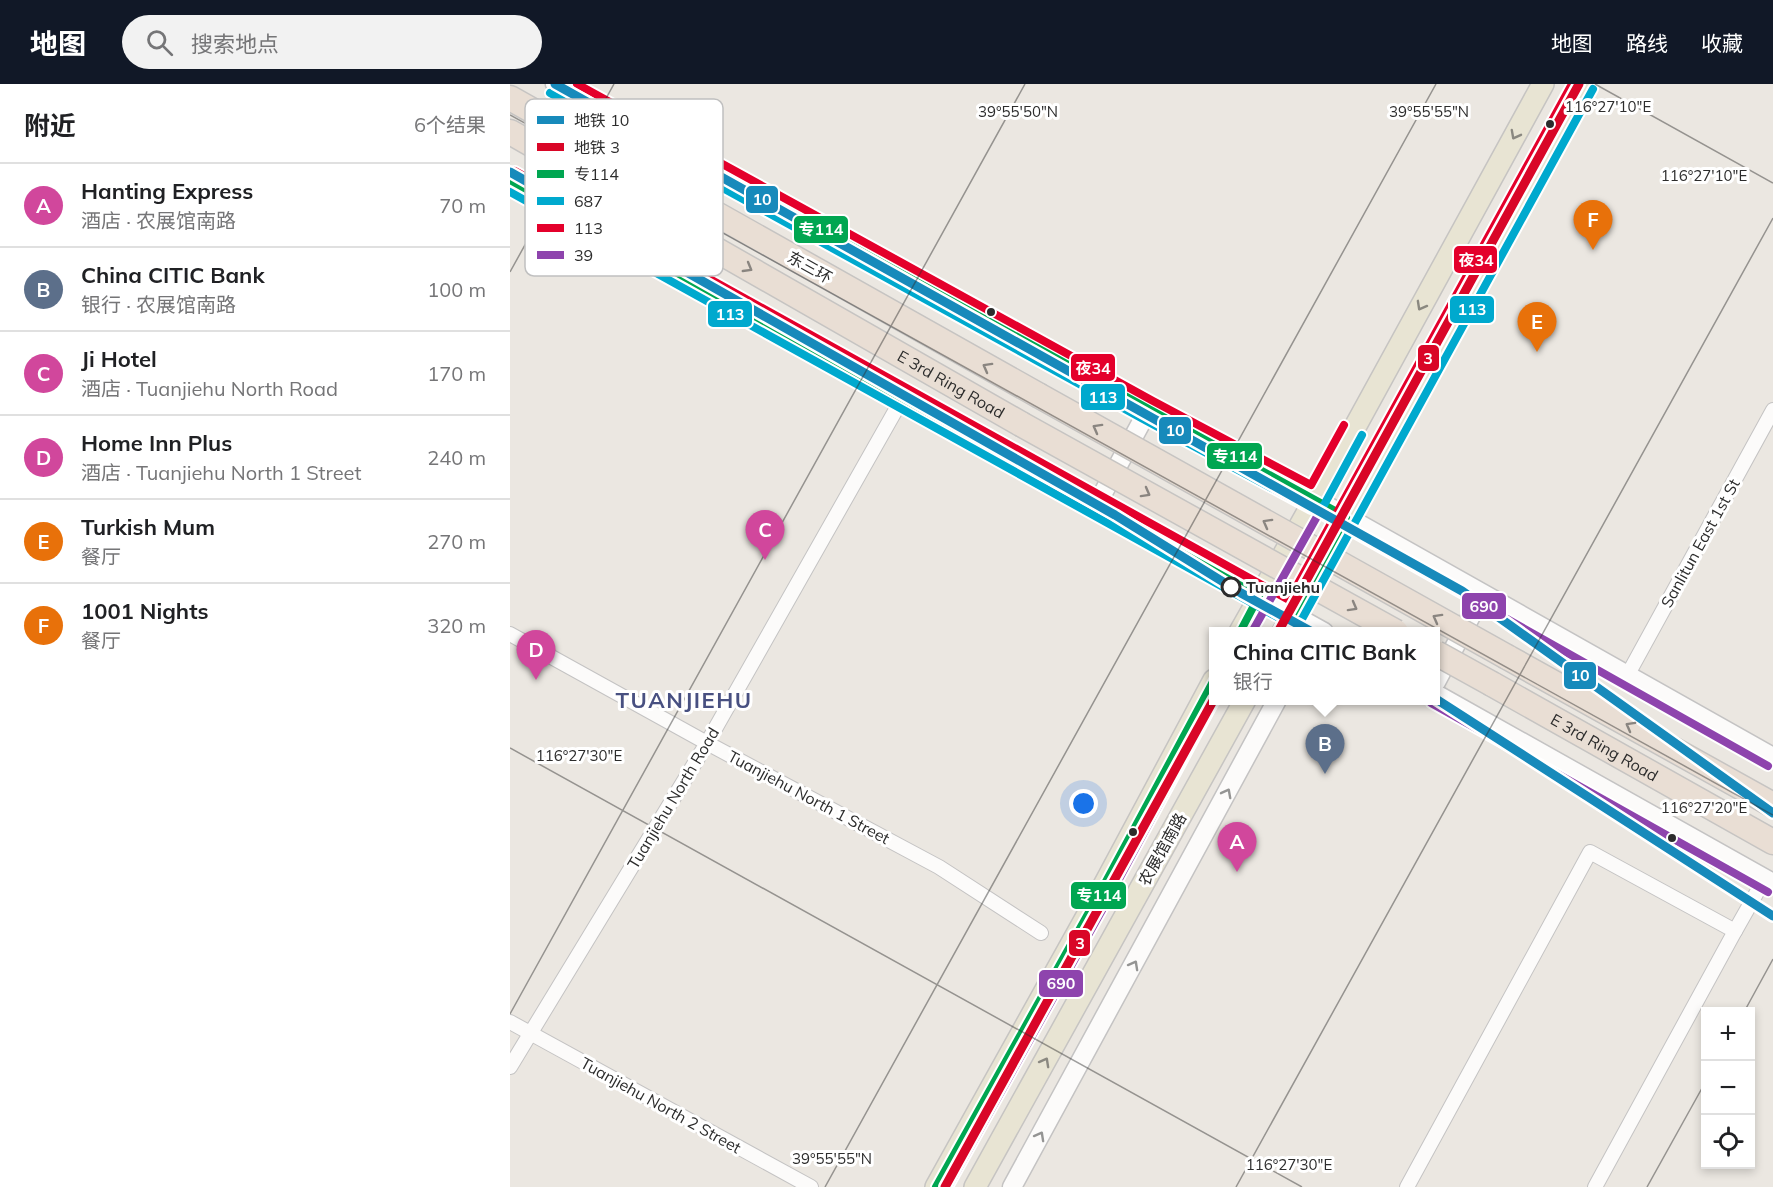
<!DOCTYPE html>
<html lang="zh">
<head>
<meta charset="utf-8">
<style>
  :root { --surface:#fff; --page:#f2f2f2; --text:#202124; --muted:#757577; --line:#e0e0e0; --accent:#111827 }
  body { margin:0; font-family:Mulish,"Noto Sans SC",sans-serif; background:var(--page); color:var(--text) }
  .controls { position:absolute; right:18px; bottom:18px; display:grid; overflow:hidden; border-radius:0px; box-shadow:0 3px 9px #0003 }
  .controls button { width:54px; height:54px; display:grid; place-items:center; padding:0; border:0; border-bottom:2px solid var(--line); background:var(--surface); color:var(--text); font:30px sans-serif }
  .you { position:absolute; left:574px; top:720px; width:21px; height:21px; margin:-15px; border:4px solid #fff; border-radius:50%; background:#1a73e8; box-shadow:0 0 0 9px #1a73e833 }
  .badge { display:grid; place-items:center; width:39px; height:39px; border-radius:50%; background:var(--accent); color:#fff; font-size:20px; font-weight:700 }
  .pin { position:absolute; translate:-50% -50px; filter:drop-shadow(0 2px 3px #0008) }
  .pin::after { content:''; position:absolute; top:32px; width:21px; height:18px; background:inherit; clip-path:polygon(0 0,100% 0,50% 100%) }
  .popup { position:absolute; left:699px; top:543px; width:231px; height:78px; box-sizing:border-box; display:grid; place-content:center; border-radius:0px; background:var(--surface); filter:drop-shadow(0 2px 4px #0005); font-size:20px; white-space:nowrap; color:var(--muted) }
  .popup b { font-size:22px; color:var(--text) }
  .popup::after { content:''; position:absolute; left:50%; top:100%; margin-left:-12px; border:12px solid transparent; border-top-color:var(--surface) }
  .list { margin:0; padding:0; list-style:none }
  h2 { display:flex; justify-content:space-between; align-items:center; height:78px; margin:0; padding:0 24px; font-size:26px }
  h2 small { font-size:20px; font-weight:400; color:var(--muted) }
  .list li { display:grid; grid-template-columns:39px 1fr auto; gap:18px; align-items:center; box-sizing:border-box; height:84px; padding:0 24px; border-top:2px solid var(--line) }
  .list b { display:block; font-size:22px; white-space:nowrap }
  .list p { margin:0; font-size:20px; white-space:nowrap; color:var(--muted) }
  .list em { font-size:20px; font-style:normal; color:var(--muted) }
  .icon { flex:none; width:33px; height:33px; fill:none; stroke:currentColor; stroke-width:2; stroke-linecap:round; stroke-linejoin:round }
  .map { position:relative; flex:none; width:1263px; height:1103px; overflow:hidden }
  header { display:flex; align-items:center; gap:36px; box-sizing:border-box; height:84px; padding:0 30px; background:var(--accent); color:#fff }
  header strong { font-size:28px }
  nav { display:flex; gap:33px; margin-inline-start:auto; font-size:21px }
  .search { width:420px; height:54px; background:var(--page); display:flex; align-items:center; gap:15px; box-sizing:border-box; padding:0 21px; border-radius:33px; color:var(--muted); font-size:22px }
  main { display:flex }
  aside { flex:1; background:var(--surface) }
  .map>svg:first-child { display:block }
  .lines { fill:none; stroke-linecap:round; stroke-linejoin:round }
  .street-casing { stroke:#c4c3c3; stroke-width:16 }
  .secondary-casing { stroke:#c4c3c3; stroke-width:21 }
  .primary-casing { stroke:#c6c4c2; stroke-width:24 }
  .highway-casing { stroke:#c6c4c2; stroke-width:27 }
  .street { stroke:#fcfbfa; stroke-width:14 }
  .secondary { stroke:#fcfbfa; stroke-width:18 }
  .primary { stroke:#e8e4d3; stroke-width:21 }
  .highway { stroke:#e9ded4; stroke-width:24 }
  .highway-bridge-casing { stroke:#c6c4c2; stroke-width:27; stroke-linecap:butt }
  .highway-bridge { stroke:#e9ded4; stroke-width:24 }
  .bus-1-casing { stroke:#fff; stroke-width:12 }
  .bus-2-casing { stroke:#fff; stroke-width:12 }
  .bus-3-casing { stroke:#fff; stroke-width:12 }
  .bus-4-casing { stroke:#fff; stroke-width:12 }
  .bus-1 { stroke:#00a651; stroke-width:8 }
  .bus-2 { stroke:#00a9ce; stroke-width:8 }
  .bus-3 { stroke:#e4002b; stroke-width:8 }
  .bus-4 { stroke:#8e44ad; stroke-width:8 }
  .metro-1-casing { stroke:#fff; stroke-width:14 }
  .metro-2-casing { stroke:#fff; stroke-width:14 }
  .metro-1 { stroke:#178abb; stroke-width:9 }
  .metro-2 { stroke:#d90627; stroke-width:9 }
  .oneway { stroke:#8a8880 }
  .oneway2 { stroke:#8a8580 }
  .oneway3 { stroke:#949493 }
  .ticks { fill:none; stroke:#2c2c2c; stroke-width:1.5; stroke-opacity:0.45 }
  .bus-dot { fill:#2c2c2c; stroke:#fff; stroke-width:2 }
  .stop-dot { fill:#fff; stroke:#2c2c2c; stroke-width:3 }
  .labels { text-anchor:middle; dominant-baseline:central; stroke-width:6; stroke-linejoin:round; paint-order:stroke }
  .street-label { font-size:16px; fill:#2c2c2c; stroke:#fff }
  .stop-label { font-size:16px; font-weight:bold; fill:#2c2c2c; stroke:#fff; text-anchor:start }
  .district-label { font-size:22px; font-weight:bold; letter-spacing:1.5px; fill:#485081; stroke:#fff }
  .key { fill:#fff; stroke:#c0c0c0; stroke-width:1.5 }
  .key-label { font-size:16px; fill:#2c2c2c }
  .ticks-label { font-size:15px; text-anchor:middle; fill:#2c2c2c; stroke:#fff; stroke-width:6; stroke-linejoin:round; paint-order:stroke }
  .line-badge { stroke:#fff; stroke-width:2 }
  .badge-label { font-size:16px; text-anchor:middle; font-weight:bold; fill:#fff }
</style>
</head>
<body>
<header>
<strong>地图</strong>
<div class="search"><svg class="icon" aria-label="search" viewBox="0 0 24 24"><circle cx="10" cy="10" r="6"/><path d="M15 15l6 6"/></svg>搜索地点</div>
<nav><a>地图</a><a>路线</a><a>收藏</a></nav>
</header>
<main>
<aside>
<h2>附近<small>6个结果</small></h2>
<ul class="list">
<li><span class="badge" style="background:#d1479c">A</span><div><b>Hanting Express</b><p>酒店 · 农展馆南路</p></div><em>70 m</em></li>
<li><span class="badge" style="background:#5c6f8a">B</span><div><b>China CITIC Bank</b><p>银行 · 农展馆南路</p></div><em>100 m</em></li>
<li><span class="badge" style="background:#d1479c">C</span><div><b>Ji Hotel</b><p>酒店 · Tuanjiehu North Road</p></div><em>170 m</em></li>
<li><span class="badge" style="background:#d1479c">D</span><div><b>Home Inn Plus</b><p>酒店 · Tuanjiehu North 1 Street</p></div><em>240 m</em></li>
<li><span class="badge" style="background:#e8710a">E</span><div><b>Turkish Mum</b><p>餐厅</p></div><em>270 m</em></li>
<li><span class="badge" style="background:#e8710a">F</span><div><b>1001 Nights</b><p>餐厅</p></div><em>320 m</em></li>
</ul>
</aside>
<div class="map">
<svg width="1263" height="1103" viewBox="0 0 1263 1103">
  <rect width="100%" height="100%" fill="#ebe7e1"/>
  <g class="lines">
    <defs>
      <g id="street">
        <polyline points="0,550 197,659 429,783 531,849"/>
        <polyline points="1117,592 1263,326"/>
        <polyline points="1225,847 1255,794"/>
        <polyline points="0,938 301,1103"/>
        <polyline points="0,983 197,659 392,315"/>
        <polyline points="897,1103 1080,768 1225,847 1085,1103"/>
      </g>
      <g id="secondary">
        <polyline points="45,0 638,326 805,415 1263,673"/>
        <polyline points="0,96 814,548"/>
        <polyline points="586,422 638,326"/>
        <polyline points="926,598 972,511"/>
        <polyline points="926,610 1263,799"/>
        <polyline points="502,1103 767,616"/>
      </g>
      <g id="primary">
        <polyline points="730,548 822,385 1033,0"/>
        <polyline points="773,548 1074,0"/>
        <polyline points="426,1103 592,805 704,596"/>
        <polyline points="465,1103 735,616"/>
      </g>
      <g id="highway">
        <polyline points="0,14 528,311"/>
        <path id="s1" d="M 0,48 L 511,340"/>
        <polyline points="997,573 1263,721"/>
        <path id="s2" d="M 982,600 L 1263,758"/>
      </g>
    </defs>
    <use href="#street" class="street-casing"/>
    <use href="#secondary" class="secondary-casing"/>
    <use href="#primary" class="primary-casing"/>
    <use href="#highway" class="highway-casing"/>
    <use href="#street" class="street"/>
    <use href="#secondary" class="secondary"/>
    <use href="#primary" class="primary"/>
    <use href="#highway" class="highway"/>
    <defs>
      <g id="highway-bridge">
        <polyline points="528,311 997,573"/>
        <polyline points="511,340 886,548"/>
        <polyline points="926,569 982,600"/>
      </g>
    </defs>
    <use href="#highway-bridge" class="highway-bridge-casing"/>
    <use href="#highway-bridge" class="highway-bridge"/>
    <defs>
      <g id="bus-1">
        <polyline points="45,0 836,433 773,548"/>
        <polyline points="0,96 749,512 730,548"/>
        <polyline points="426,1103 592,805 704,596"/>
      </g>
      <g id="bus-2">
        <polyline points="40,9 633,335 801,425 808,425 814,421 852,351"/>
        <polyline points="0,108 778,539 784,540 792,535 1083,5"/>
      </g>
      <g id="bus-3">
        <polyline points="67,0 643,317 801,401 834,341"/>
        <polyline points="5,87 779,516 1062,0"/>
      </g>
      <g id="bus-4">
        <polyline points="742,548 809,429 1258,682"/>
        <polyline points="921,619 1258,808"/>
        <polyline points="438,1103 601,810 705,616"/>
      </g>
    </defs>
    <use href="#bus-1" class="bus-1-casing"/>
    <use href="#bus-2" class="bus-2-casing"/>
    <use href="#bus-3" class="bus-3-casing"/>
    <use href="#bus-4" class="bus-4-casing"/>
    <use href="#bus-1" class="bus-1"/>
    <use href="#bus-2" class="bus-2"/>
    <use href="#bus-3" class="bus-3"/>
    <use href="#bus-4" class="bus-4"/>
    <defs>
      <g id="metro-1">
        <polyline points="45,0 952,507 1263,729"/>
        <polyline points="0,88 605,431 731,509 802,548"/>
        <polyline points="926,615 1263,832"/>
      </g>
      <g id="metro-2">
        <polyline points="768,548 1069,0"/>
        <polyline points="435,1103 704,615"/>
      </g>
    </defs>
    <use href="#metro-1" class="metro-1-casing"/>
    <use href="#metro-2" class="metro-2-casing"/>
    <use href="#metro-1" class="metro-1"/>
    <use href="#metro-2" class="metro-2"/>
  </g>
  <defs><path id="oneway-chevron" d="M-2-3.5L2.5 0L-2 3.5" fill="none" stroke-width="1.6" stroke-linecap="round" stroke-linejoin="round" transform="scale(1.5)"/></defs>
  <g class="oneway">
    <use href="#oneway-chevron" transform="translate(1005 51) rotate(118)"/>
    <use href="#oneway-chevron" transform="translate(911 222) rotate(119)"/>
    <use href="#oneway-chevron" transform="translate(535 978) rotate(-61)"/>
  </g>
  <g class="oneway2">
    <use href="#oneway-chevron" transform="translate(238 184) rotate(30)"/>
    <use href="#oneway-chevron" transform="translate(477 283) rotate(-151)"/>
    <use href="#oneway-chevron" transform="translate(587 344) rotate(-151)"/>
    <use href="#oneway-chevron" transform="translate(636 409) rotate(29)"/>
    <use href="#oneway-chevron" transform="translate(757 439) rotate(-151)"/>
    <use href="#oneway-chevron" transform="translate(843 523) rotate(29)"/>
    <use href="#oneway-chevron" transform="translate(927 534) rotate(-151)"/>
    <use href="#oneway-chevron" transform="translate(1120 642) rotate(-151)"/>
  </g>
  <g class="oneway3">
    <use href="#oneway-chevron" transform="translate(717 709) rotate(-62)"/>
    <use href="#oneway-chevron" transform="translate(624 881) rotate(-61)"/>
    <use href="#oneway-chevron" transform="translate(530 1052) rotate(-61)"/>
  </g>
  <path class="ticks" d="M 1085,0 L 1263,99M 0,31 L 1263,731M 0,188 L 104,0M 0,664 L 792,1103M 1234,928 L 1263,875M 0,930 L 515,0M 315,1103 L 926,0M 726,1103 L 1263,134M 1137,1103 L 1196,997"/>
  <g class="bus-dot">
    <circle cx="1040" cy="40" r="5"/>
    <circle cx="481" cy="228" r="5"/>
    <circle cx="623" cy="748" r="5"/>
    <circle cx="1162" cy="754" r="5"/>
  </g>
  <circle class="stop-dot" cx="721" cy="503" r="9"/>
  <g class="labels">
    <g class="street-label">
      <text transform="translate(300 183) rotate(29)">东三环</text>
      <text stroke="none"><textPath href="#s1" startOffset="508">E 3rd Ring Road</textPath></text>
      <text transform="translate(1190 459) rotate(-61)">Sanlitun East 1st St</text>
      <text stroke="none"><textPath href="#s2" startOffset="129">E 3rd Ring Road</textPath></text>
      <text transform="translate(299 713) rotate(28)">Tuanjiehu North 1 Street</text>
      <text transform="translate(163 714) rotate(-59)">Tuanjiehu North Road</text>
      <text transform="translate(652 765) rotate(-61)">农展馆南路</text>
      <text transform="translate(151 1021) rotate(29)">Tuanjiehu North 2 Street</text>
    </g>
    <g class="stop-label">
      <text x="736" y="503">Tuanjiehu</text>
    </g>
    <g class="district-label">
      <text x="174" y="616">TUANJIEHU</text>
    </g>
  </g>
  <rect x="15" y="15" width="198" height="177" rx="9" class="key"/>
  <rect x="27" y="32" width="27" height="8" fill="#178abb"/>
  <rect x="27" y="59" width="27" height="8" fill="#d90627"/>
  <rect x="27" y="86" width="27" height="8" fill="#00a651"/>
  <rect x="27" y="113" width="27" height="8" fill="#00a9ce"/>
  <rect x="27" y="140" width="27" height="8" fill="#e4002b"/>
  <rect x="27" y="167" width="27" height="8" fill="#8e44ad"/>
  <g class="key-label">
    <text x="64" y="42">地铁 10</text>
    <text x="64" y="69">地铁 3</text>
    <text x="64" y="96">专114</text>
    <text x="64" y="123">687</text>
    <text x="64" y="150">113</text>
    <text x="64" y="177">39</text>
  </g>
  <g class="ticks-label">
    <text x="1098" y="28">116°27'10"E</text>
    <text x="508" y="33">39°55'50"N</text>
    <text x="919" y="33">39°55'55"N</text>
    <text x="1194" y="97">116°27'10"E</text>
    <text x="69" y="677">116°27'30"E</text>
    <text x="1194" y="729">116°27'20"E</text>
    <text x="322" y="1080">39°55'55"N</text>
    <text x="779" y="1086">116°27'30"E</text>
  </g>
  <g class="line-badge">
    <rect x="235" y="101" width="34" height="29" rx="6" fill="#178abb"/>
    <rect x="283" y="131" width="56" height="29" rx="6" fill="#00a651"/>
    <rect x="943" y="161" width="45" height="29" rx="6" fill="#e4002b"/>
    <rect x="939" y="211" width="46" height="29" rx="6" fill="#00a9ce"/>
    <rect x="197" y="216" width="46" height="28" rx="6" fill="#00a9ce"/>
    <rect x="907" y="260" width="23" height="28" rx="6" fill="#d90627"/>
    <rect x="560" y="269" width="46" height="29" rx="6" fill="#e4002b"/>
    <rect x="570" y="299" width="46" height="28" rx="6" fill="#00a9ce"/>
    <rect x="648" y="332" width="34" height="29" rx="6" fill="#178abb"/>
    <rect x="696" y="358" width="57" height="28" rx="6" fill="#00a651"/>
    <rect x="951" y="508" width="46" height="28" rx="6" fill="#8e44ad"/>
    <rect x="1053" y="577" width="34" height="29" rx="6" fill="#178abb"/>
    <rect x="560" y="797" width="57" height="29" rx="6" fill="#00a651"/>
    <rect x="558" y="845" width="23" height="28" rx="6" fill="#d90627"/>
    <rect x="528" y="885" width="46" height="29" rx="6" fill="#8e44ad"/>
  </g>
  <g class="badge-label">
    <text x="252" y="121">10</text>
    <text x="311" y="151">专114</text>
    <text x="966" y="182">夜34</text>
    <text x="962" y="231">113</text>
    <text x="220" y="236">113</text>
    <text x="918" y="280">3</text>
    <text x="583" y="290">夜34</text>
    <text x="593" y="319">113</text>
    <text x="665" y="352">10</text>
    <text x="725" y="378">专114</text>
    <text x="974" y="528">690</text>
    <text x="1070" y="597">10</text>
    <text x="589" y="817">专114</text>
    <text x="570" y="865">3</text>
    <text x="551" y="905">690</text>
  </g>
</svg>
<div class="controls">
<button>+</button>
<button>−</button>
<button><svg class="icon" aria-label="locate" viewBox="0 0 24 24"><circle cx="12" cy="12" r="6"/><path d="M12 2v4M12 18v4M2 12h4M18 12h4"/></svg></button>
</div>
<div class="you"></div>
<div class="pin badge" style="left:727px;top:788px;background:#d1479c">A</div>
<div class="pin badge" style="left:815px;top:690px;background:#5c6f8a">B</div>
<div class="popup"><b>China CITIC Bank</b>银行</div>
<div class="pin badge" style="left:255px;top:476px;background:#d1479c">C</div>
<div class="pin badge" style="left:26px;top:596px;background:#d1479c">D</div>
<div class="pin badge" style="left:1027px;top:268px;background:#e8710a">E</div>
<div class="pin badge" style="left:1083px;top:166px;background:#e8710a">F</div>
</div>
</main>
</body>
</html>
